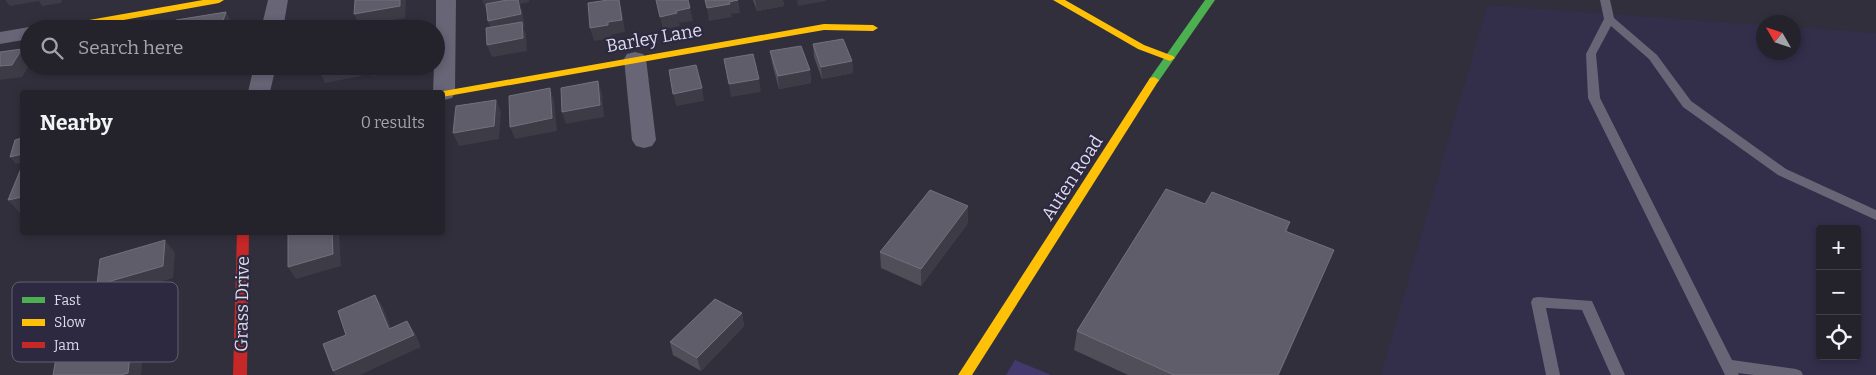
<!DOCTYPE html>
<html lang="en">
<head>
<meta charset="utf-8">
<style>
  :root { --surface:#24232c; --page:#2c2b34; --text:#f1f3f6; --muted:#a3a4a9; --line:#414048 }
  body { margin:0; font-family:Bitter,serif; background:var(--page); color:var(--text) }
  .controls { position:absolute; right:15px; bottom:15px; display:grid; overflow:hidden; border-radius:5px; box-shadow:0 2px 8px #0003 }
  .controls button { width:45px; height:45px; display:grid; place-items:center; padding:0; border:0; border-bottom:1px solid var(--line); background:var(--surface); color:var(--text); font:25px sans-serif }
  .compass { position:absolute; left:1756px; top:15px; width:45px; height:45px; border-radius:50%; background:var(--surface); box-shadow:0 2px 8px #0003; rotate:309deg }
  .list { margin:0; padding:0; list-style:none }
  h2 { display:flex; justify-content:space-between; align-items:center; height:65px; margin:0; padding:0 20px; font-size:21px }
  h2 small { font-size:16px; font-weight:400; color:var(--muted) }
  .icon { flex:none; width:28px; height:28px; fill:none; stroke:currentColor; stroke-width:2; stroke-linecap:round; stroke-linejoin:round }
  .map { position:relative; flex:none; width:1876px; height:375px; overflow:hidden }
  .search { position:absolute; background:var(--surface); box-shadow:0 2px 8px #0003; left:20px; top:20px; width:425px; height:55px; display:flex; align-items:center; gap:12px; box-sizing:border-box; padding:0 18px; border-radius:28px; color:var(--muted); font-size:19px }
  .panel { position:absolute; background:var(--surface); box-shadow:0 2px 8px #0003; left:20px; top:90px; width:425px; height:145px; border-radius:5px }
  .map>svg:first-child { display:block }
  .built { fill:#332e4a; fill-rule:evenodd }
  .green { fill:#43396d }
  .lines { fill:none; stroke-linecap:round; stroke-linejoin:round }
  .lane { fill:#676576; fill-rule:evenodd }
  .street { fill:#676576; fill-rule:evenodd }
  .fast { fill:#4caf50; fill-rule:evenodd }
  .slow { fill:#ffc107; fill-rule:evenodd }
  .jam { fill:#c62828; fill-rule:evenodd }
  .wall { fill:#504e59 }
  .shaded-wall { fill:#3d3b46 }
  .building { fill:#5f5d69; stroke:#73717d }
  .labels { text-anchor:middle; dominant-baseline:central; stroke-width:4.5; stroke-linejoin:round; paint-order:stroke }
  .street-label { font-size:18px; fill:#dddceb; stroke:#2d2941 }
  .key { fill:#2d2941; stroke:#625f74; stroke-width:1 }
  .key-label { font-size:14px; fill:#dddceb }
</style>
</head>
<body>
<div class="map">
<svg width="1876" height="375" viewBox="0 0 1876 375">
  <rect width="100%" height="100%" fill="#302f3b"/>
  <path class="built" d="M 1487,5 L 1763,25 L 1764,52 L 1794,52 L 1794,27 L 1876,33 L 1876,375 L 1381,375 ZM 1820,229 L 1857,229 L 1857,356 L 1820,356 Z"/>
  <polygon class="green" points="1015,360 1051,375 1006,375"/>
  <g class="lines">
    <g class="lane">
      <polygon points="1600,0 1610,0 1614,18 1657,55 1691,101 1786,169 1876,210 1876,220 1778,175 1683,107 1649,59 1611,26 1596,54 1600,98 1732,360 1796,369 1801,371 1803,375 1754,375 1738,373 1739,375 1725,375 1588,98 1586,54 1604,19"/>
      <polygon points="1538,297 1592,301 1625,375 1611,375 1582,310 1546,308 1560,375 1546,375 1531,302 1533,298"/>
    </g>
    <g class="street">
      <polygon points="268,0 288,0 283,29 261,29"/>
      <polygon points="436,0 456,0 455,93 452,98 444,100 442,92 433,92 434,66 436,66"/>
      <polygon points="29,27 37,29 29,29 29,39 0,44 0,32"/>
      <polygon points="635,52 643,54 646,59 656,140 652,146 644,148 636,146 632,140 624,59 627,54"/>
      <polygon points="254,66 276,66 270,92 248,92"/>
    </g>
    <polygon class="fast" points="1205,0 1215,0 1158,82 1150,82 1149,80 1150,78"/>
    <g class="slow">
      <polygon points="203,0 224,0 219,3 73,29 50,29 55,26"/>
      <polygon points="1053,0 1065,0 1144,45 1173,56 1175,58 1170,61 1138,49"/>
      <polygon points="824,24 873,25 878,28 873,31 824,30 442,97 442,92 438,92"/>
      <polygon points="1154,77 1159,80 972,375 958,375 1150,78"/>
    </g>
    <polygon class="jam" points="237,232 249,232 247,375 233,375"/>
  </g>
  <g class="wall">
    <polygon points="753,0 783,0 784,6 757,11"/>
    <polygon points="813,44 852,61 853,73 822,79 814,57"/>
    <polygon points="770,51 810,70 811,83 779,89 772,63"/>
    <polygon points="1205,204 1290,222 1287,231 1326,269 1279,375 1128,375 1074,350 1077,331"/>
    <polygon points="968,206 968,223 921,286 881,268 880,252"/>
    <polygon points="742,313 744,326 701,371 673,355 670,342"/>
  </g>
  <g class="shaded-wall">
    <polygon points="5,0 62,0 61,3 42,6 39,1 10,6"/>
    <polygon points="400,0 406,0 405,18 360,26 354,14"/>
    <polygon points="482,0 529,0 529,2 520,4 522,10 525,27 523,27 526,34 527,51 492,57 487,45 492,34 488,21 519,4 486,9"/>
    <polygon points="619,0 622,11 625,32 611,35 612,38 594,41 590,28 608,22"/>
    <polygon points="738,0 740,13 731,14 732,17 709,21 707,8 729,2"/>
    <polygon points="755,0 783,0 784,6 757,11"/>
    <polygon points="797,0 826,0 826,1 798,6"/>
    <polygon points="690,8 693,21 679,23 680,26 663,29 660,17 676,11"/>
    <polygon points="226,12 233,25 232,29 220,29"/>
    <polygon points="154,23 158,29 153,29"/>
    <polygon points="22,49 29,58 29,66 22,77 0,80 0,66"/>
    <polygon points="852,61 853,73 822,79 821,67"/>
    <polygon points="35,66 78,66 40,74"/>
    <polygon points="341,66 362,66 361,76 325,83 319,71"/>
    <polygon points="367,66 409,66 409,68 372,76"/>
    <polygon points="810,70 811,83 779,89 778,76"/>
    <polygon points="759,79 761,92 731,97 729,84"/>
    <polygon points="598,81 602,94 604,117 566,124 562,112"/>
    <polygon points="550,88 554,101 557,131 515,139 510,127"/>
    <polygon points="702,88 704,101 676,106 673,94"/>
    <polygon points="496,100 501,112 499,139 459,146 453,133"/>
    <polygon points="22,154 22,162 16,164 10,157"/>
    <polygon points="22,197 22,212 20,213 8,200"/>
    <polygon points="968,206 968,223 921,286 921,269"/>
    <polygon points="332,232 339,232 341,266 296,279 288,267"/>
    <polygon points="165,240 175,253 173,278 108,298 97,285"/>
    <polygon points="1334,250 1279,375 1278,375"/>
    <polygon points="375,295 383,307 396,341 389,329"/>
    <polygon points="60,306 71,318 75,338 31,356 18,344"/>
    <polygon points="742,313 744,326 701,371 697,358"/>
    <polygon points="407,321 415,333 421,347 360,375 335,375 333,371"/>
    <polygon points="133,331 144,343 141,375 121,375"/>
  </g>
  <g class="building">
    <polygon points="355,0 400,0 400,6 354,14"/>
    <polygon points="507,0 518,0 521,14 488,21 486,4"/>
    <polygon points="608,0 619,0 622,20 608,22 608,25 590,28 588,3"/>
    <polygon points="656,0 688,0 690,8 676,11 677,13 660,17"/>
    <polygon points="705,0 738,0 729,2 730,4 707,8"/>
    <polygon points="226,12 220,29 172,29 176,20"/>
    <polygon points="522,22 523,38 487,45 486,28"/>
    <polygon points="154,23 153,29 129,29"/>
    <polygon points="843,39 852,61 821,67 813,44"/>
    <polygon points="801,46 810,70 778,76 770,51"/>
    <polygon points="22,49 12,65 0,66 0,52"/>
    <polygon points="753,54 759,79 729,84 724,59"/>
    <polygon points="696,65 702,88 673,94 669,70"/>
    <polygon points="319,66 341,66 319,71"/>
    <polygon points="598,81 600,105 562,112 561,88"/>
    <polygon points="550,88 552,118 510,127 509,96"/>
    <polygon points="496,100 494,126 453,133 456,106"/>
    <polygon points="22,138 22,154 10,157 15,140"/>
    <polygon points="22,166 22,197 8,200"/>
    <polygon points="1166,189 1205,204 1212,192 1290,222 1285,231 1334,250 1278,375 1174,375 1077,331"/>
    <polygon points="930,190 968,206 921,269 880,252"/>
    <polygon points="288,232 332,232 333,254 288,267"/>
    <polygon points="165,240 163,266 97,285 100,259"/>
    <polygon points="375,295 389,329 407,321 414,335 333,371 323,344 346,335 338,311"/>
    <polygon points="715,299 742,313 697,358 670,342"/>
    <polygon points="133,331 128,373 121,375 53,375 57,353"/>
  </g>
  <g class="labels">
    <g class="street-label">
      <text transform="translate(654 38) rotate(-10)">Barley Lane</text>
      <text transform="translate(1072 178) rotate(-57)">Auten Road</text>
      <text transform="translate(242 304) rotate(-89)">Grass Drive</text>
    </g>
  </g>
  <rect x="12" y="282" width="166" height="80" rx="8" class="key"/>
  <rect x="22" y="297" width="23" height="6" fill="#4caf50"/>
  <rect x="22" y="319" width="23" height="7" fill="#ffc107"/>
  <rect x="22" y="342" width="23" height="6" fill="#c62828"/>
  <g class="key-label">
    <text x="54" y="305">Fast</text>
    <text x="54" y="327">Slow</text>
    <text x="54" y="350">Jam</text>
  </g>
</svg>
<div class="controls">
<button>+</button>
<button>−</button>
<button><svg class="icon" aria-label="locate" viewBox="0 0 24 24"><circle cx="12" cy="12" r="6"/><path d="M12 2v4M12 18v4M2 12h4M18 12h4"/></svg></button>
</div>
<svg class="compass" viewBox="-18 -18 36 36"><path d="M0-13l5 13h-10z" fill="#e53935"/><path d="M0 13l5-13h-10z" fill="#a3a4a9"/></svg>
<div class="search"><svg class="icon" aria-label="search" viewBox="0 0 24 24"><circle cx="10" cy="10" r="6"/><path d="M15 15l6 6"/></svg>Search here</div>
<section class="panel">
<h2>Nearby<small>0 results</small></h2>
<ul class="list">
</ul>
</section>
</div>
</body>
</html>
